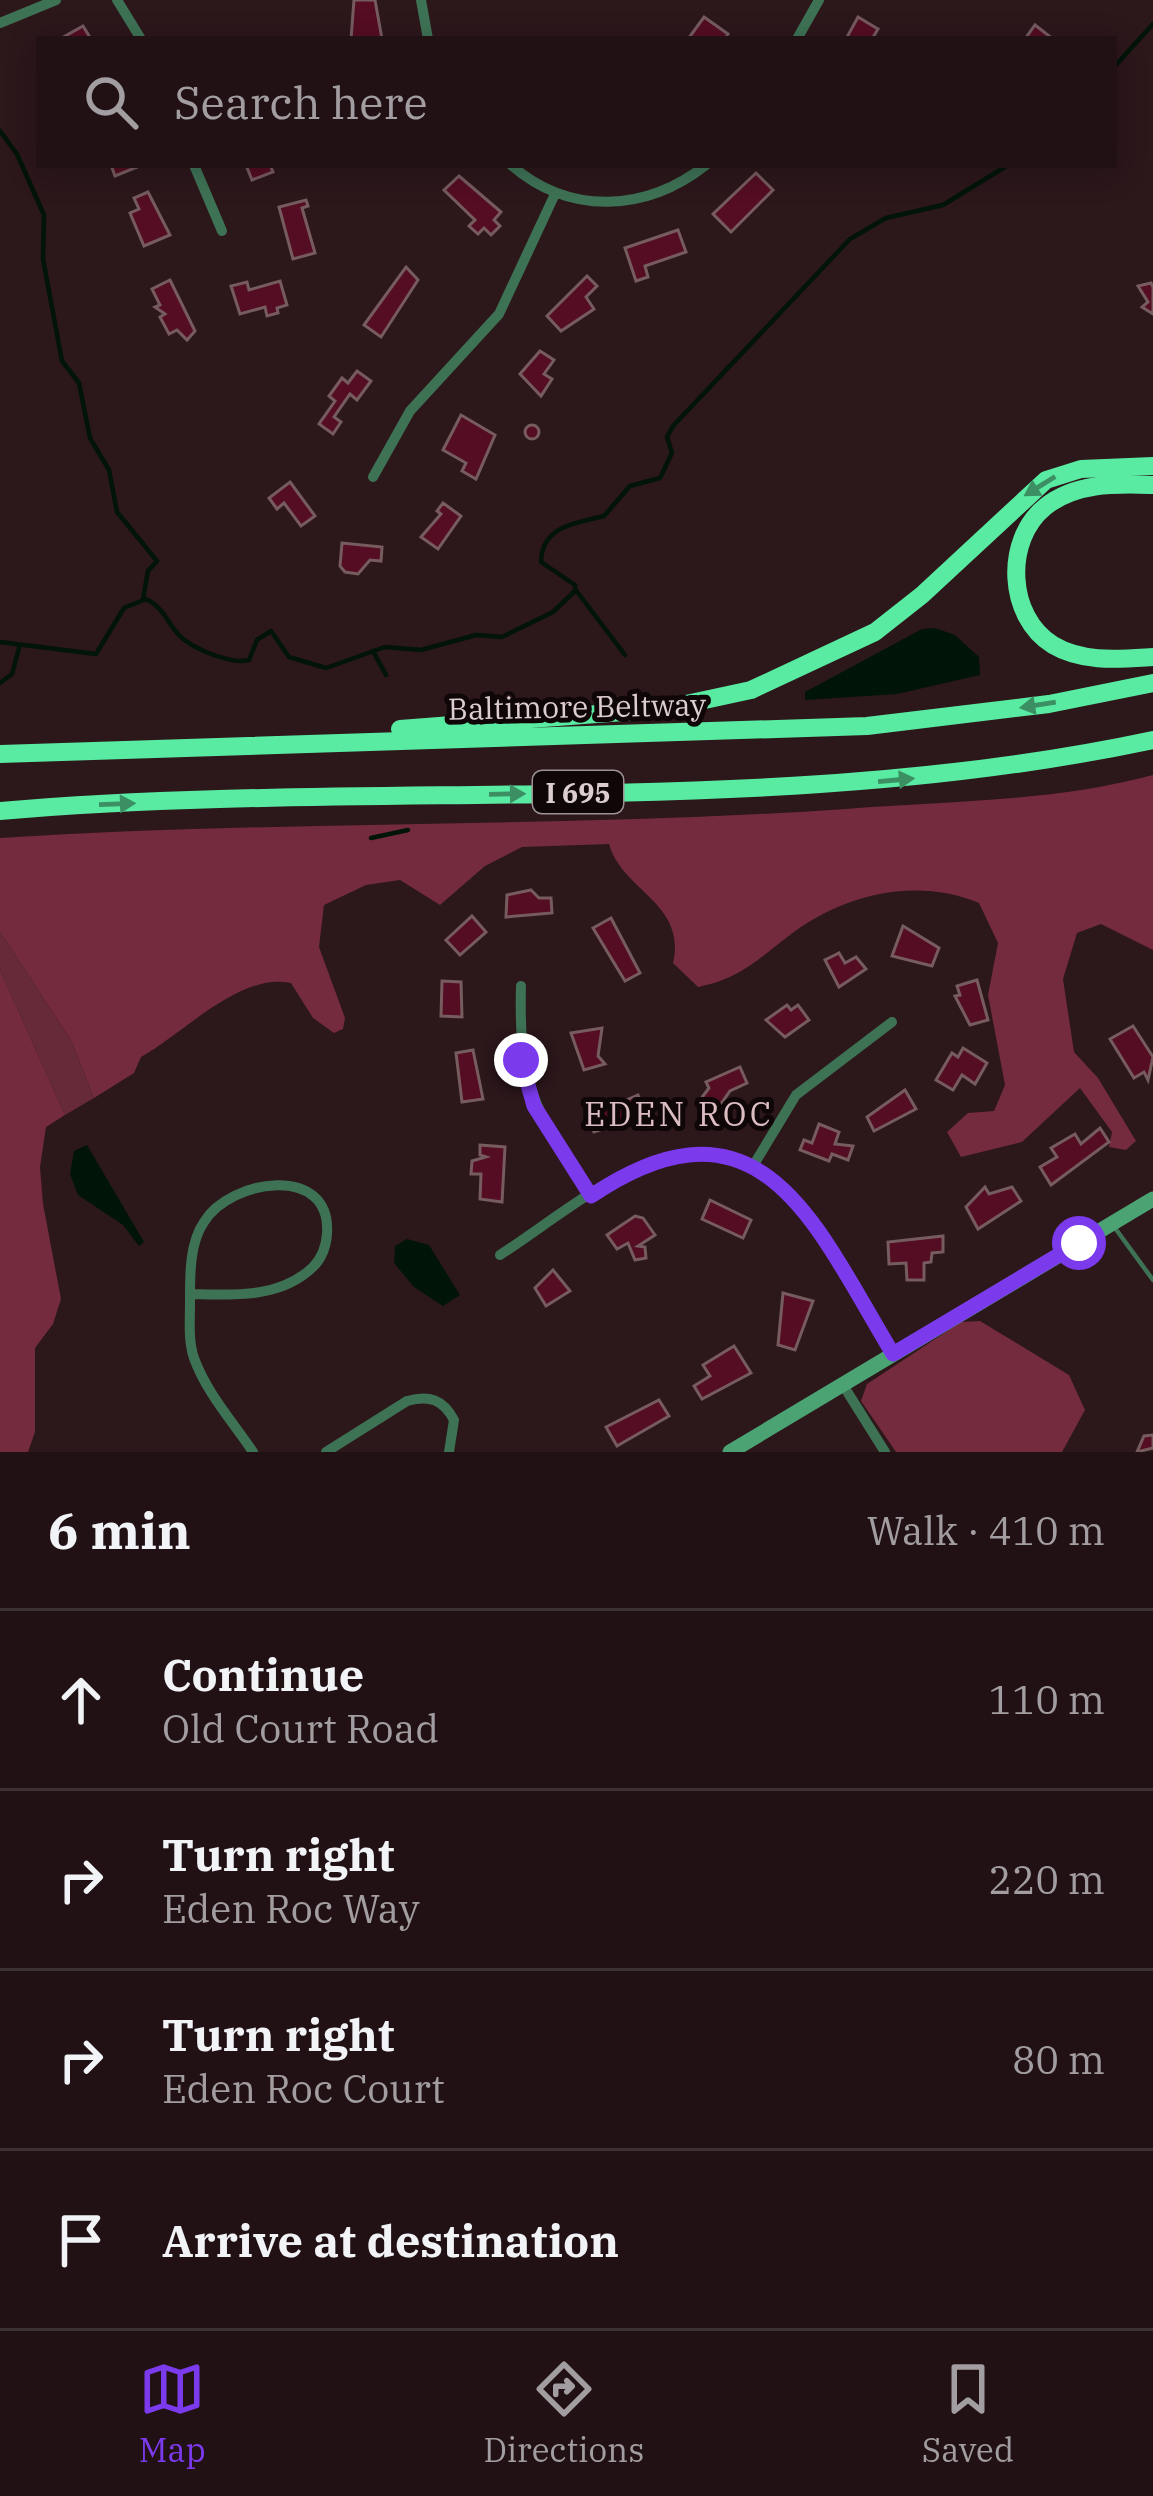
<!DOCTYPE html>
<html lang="en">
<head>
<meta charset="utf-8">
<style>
  :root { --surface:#211114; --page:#2d1f22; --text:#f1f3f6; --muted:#a29da0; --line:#3e3134; --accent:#7c3aed }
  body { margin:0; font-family:"IBM Plex Serif",serif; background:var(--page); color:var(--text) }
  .stop { position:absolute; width:36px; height:36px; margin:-27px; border:9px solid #7c3aed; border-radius:50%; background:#fff }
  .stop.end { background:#7c3aed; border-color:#fff; box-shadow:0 3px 12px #0008 }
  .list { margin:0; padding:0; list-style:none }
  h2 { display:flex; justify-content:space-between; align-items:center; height:156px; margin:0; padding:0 48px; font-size:51px }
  h2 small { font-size:39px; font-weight:400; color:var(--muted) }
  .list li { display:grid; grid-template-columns:78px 1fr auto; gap:36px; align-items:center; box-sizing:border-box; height:180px; padding:0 48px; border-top:3px solid var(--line) }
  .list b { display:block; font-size:45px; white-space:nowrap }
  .list p { margin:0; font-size:39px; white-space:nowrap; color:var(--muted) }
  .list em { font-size:39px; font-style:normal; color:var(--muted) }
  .icon { flex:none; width:66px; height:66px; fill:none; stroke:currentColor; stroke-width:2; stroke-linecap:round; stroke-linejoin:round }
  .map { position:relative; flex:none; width:1153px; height:1452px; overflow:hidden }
  .search { position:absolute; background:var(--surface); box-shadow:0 6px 30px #0003; left:36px; right:36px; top:36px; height:132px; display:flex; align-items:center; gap:30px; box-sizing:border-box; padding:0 42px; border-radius:0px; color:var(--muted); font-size:45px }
  .sheet { height:876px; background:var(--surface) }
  nav { display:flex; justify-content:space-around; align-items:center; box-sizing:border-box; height:168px; border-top:3px solid var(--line); background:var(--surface); font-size:33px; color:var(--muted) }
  nav a { display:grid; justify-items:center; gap:6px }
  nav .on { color:var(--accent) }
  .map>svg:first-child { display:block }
  .green { fill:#672a38 }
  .forest { fill:#732b3d }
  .water { fill:#001408 }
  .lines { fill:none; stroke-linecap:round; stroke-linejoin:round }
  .stream { stroke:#001408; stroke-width:4.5 }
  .building { fill:#540d23; stroke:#765b5f; stroke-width:3 }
  .service { stroke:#3e7255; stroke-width:4.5 }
  .minor { stroke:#3e7255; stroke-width:10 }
  .secondary { stroke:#4ba374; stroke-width:15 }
  .motorway { stroke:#59eba1; stroke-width:18 }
  .oneway { fill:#3b8f63 }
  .route { stroke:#7c3aed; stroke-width:15 }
  .labels { text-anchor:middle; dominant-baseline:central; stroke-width:10; stroke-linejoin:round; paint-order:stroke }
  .shield { fill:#0e0607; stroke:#9e9193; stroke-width:3 }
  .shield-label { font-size:27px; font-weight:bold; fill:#dccdcf }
  .street-label { font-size:30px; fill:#dccdcf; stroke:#0e0607 }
  .neighbourhood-label { font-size:33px; letter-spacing:3px; fill:#dbbcc1; stroke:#0e0607 }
</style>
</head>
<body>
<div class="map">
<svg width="1153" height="1452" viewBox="0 0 1153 1452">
  <rect width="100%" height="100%" fill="#2c171b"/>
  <polygon class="green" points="0,932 71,1040 94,1098 65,1115 0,970"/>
  <g class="forest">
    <path d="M 1153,775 L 1153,950 L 1101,924 L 1077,933 L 1063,979 L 1074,1052 L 1098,1078 L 1136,1141 L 1126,1150 L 1109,1147 L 1112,1132 L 1080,1088 L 1022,1142 L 961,1157 L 947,1132 L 968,1113 L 994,1111 L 1005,1085 L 988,995 L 998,943 L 979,903 C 915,876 840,895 786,938 C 755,962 738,979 698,987 L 673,963 C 687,903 622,891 609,844 L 522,847 L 485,866 L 440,905 L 400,880 L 366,885 L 324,905 L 319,947 L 345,1018 L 343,1029 L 334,1033 L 313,1018 L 291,983 C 240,972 183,1034 141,1057 L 134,1073 L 94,1098 L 71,1040 L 0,932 L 0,838 C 282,820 564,828 846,809 C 950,801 1052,802 1153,775 Z"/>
    <polygon points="0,970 65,1115 46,1127 40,1167 43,1204 61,1299 53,1324 35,1348 35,1432 28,1452 0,1452"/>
    <polygon points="980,1321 1069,1375 1085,1410 1062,1452 896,1452 861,1401 867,1384 961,1322"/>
  </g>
  <g class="water">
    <polygon points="935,628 955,635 979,657 980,675 897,694 805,700 805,692 922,629"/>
    <polygon points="87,1145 144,1242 139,1246 123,1225 78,1195 70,1174 74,1151"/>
    <polygon points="407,1239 429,1245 460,1295 443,1306 414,1287 394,1263 395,1246"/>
  </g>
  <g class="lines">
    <g class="stream">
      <polyline points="1114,67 1153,24"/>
      <polyline points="0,131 17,154 44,215 43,259 62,361 79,383 90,438 109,470 117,512 157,561 148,571 143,599"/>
      <polyline points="575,589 625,655"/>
      <path d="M 0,642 L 96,654 L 124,608 L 146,599 C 163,607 167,622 179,635 C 191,648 231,665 249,660 L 257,640 L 271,631 L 289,657 L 326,668 L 385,647 L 421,650 L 476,635 L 502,637 L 553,612 L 575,591 L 575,585 L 541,562 C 542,525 577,523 604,516 L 630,486 L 660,478 L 672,453 L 667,437 L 673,426 L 850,239 L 886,218 L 943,205 L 1008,165"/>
      <polyline points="373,651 386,675"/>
      <polyline points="0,683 12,674 19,648"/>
      <polyline points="371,838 408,830"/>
    </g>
  </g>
  <g class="building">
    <polygon points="354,0 375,0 382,39 351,39"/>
    <polygon points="704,17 728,34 725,39 688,39"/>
    <polygon points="858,17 878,29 872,39 846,39"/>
    <polygon points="1035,25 1053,39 1025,39"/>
    <polygon points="83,26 91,39 60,39"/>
    <polygon points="111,165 142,165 115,176"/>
    <polygon points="246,165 270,165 273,172 252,180"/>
    <polygon points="756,173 773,190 731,232 713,214"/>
    <polygon points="459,176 501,212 494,220 500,226 491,235 484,228 478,234 469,226 475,220 444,190"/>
    <polygon points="148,192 170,235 144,246 130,213 139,209 134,198"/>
    <polygon points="306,200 308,206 302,208 315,253 293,259 279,207"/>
    <polygon points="678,230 686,252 645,266 648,277 636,281 625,248"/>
    <polygon points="406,267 418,280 381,337 364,325"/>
    <polygon points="587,276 597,286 586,297 594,309 561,331 547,316"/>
    <polygon points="170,280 195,331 187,340 177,330 169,334 160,317 165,314 155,307 160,305 152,289"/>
    <polygon points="280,281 287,305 277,308 278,313 267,316 265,307 240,314 231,286 247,282 249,290"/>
    <polygon points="1151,283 1153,287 1153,314 1142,307 1148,302 1138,286"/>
    <polygon points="540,351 554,360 544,374 552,379 541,396 520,374"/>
    <polygon points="357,371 371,381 357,400 350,394 334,417 341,422 333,434 319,424 335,401 329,396 342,378 348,383"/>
    <polygon points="461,415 495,435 476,479 462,471 466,463 443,450"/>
    <circle cx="532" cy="432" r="7"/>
    <polygon points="290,482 315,516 301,526 284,503 277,509 269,498"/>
    <polygon points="443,503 461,516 438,549 421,537 441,514 437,511"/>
    <polygon points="342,543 382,547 381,561 370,560 358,574 345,572 340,566"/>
    <polygon points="531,890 539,898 551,898 552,913 506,917 507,895"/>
    <polygon points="472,916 486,932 460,955 446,940"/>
    <polygon points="611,918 640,973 625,981 593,928"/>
    <polygon points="903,926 939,948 932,966 892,956"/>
    <polygon points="839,953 845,963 856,957 866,969 839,987 825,960"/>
    <polygon points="977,980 988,1020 970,1025 955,996 960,995 957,986"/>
    <polygon points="442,981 461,982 462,1017 441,1016"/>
    <polygon points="787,1005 791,1010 798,1005 809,1020 785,1037 766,1020"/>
    <polygon points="1133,1026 1153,1057 1148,1080 1144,1072 1134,1078 1110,1039"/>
    <polygon points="602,1028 598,1056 605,1064 584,1070 571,1033"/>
    <polygon points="963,1048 987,1063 975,1084 962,1075 953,1090 936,1080 952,1053 958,1057"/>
    <polygon points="473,1050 483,1099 462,1102 456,1053"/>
    <polygon points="740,1067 747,1083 730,1091 716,1111 700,1100 709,1088 706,1082"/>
    <polygon points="905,1090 916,1109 874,1131 867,1117"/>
    <polygon points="638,1095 646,1115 594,1132 588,1117"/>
    <polygon points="819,1124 839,1132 835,1144 853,1146 848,1160 832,1154 829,1161 800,1150 804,1140 812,1143"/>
    <polygon points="1100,1128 1109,1142 1051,1185 1040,1167 1057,1157 1051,1148 1075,1134 1081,1144"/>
    <polygon points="480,1145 505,1147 502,1202 480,1199 481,1174 471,1174 472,1161 486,1157 480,1155"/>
    <polygon points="985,1187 989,1194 1012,1187 1021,1201 978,1229 966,1207"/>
    <polygon points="710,1200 751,1220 743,1238 702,1219"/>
    <polygon points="635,1216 643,1218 655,1235 638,1246 645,1247 646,1258 635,1260 628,1243 617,1249 607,1235"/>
    <polygon points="943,1236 943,1252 932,1253 931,1262 924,1263 924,1280 907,1280 906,1263 889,1264 888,1242"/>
    <polygon points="553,1270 570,1291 546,1306 535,1288"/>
    <polygon points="783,1293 813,1301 795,1350 778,1345"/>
    <polygon points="734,1346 751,1373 702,1399 694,1386 710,1376 703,1365"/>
    <polygon points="659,1400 669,1416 617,1446 606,1427"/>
    <polygon points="1153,1435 1153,1448 1137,1452 1144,1436"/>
  </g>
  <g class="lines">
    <polyline class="service" points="1115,1228 1153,1280"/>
    <g class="minor">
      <polyline points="117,0 141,39"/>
      <polyline points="421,0 428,39"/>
      <polyline points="0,23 56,0"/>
      <polyline points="797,39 819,0"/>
      <polyline points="194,165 222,231"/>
      <path d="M 511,165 C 570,216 646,212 706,165"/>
      <polyline points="373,477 410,411 499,314 555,194"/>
      <path d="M 521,986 C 518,1089 537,1113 591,1196"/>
      <polyline points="753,1166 796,1095 892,1022"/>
      <path d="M 500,1255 C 543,1227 587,1191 633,1170 C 775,1104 834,1257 893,1354"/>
      <path d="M 190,1294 C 232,1295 280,1299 313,1267 C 322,1258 326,1247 327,1234 C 332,1163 230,1179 204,1222 C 189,1244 190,1277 190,1303 C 190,1321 188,1341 194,1358 C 206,1392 233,1422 253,1452"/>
      <polyline points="843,1385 885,1452"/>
      <path d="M 326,1452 L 407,1401 C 429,1395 443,1399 454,1420 L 449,1452"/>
    </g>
    <polyline class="secondary" points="730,1452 1153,1199"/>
    <g class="motorway">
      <path d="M 1153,485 C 1116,484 1076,482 1045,507 C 1004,540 1007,617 1053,645 C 1083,663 1120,659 1153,657"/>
      <polyline points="400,729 663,709 751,690 875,632 922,595 1046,480 1081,469 1153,466"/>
      <polyline points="0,754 867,726 1049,704 1153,683"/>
      <path d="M 0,811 C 384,778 774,821 1153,740"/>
    </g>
  </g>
  <defs><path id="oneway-solid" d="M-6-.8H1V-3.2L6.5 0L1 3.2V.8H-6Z" transform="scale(3)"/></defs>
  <g class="oneway">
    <use href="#oneway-solid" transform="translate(1040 486) rotate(148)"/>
    <use href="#oneway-solid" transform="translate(1038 705) rotate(171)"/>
    <use href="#oneway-solid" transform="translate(896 780) rotate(-5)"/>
    <use href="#oneway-solid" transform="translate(507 794) rotate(-1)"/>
    <use href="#oneway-solid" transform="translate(117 804) rotate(-2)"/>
  </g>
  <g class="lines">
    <path class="route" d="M 521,1060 L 534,1106 L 591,1196 C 762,1081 816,1227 893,1354 L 1079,1243"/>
  </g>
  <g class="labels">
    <rect class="shield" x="533" y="771" width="90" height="42" rx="9"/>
    <g class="shield-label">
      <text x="578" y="792">I 695</text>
    </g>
    <g class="street-label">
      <text transform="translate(577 706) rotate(-1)">Baltimore Beltway</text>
    </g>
    <g class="neighbourhood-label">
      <text x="679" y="1113">EDEN ROC</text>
    </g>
  </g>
</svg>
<div class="stop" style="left:1079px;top:1243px"></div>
<div class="stop end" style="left:521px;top:1060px"></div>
<div class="search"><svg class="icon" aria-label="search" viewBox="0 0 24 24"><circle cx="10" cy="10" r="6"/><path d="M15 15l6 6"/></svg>Search here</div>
</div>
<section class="sheet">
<h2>6 min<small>Walk · 410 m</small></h2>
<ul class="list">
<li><svg class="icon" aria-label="ahead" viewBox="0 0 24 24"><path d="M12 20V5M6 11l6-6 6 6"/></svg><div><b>Continue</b><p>Old Court Road</p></div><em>110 m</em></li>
<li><svg class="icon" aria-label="right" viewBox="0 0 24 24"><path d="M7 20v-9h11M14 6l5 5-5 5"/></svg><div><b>Turn right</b><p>Eden Roc Way</p></div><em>220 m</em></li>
<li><svg class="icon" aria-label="right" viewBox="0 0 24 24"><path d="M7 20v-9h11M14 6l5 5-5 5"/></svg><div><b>Turn right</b><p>Eden Roc Court</p></div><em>80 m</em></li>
<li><svg class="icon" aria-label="arrive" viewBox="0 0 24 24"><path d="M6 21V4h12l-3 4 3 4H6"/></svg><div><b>Arrive at destination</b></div></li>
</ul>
</section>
<nav>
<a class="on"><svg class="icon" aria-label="map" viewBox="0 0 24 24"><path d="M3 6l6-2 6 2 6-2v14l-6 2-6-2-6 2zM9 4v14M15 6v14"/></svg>Map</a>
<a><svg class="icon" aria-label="directions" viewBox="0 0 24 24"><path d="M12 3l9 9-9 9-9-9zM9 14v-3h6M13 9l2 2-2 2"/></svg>Directions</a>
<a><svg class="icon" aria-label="saved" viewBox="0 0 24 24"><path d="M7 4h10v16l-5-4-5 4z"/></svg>Saved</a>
</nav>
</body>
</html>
